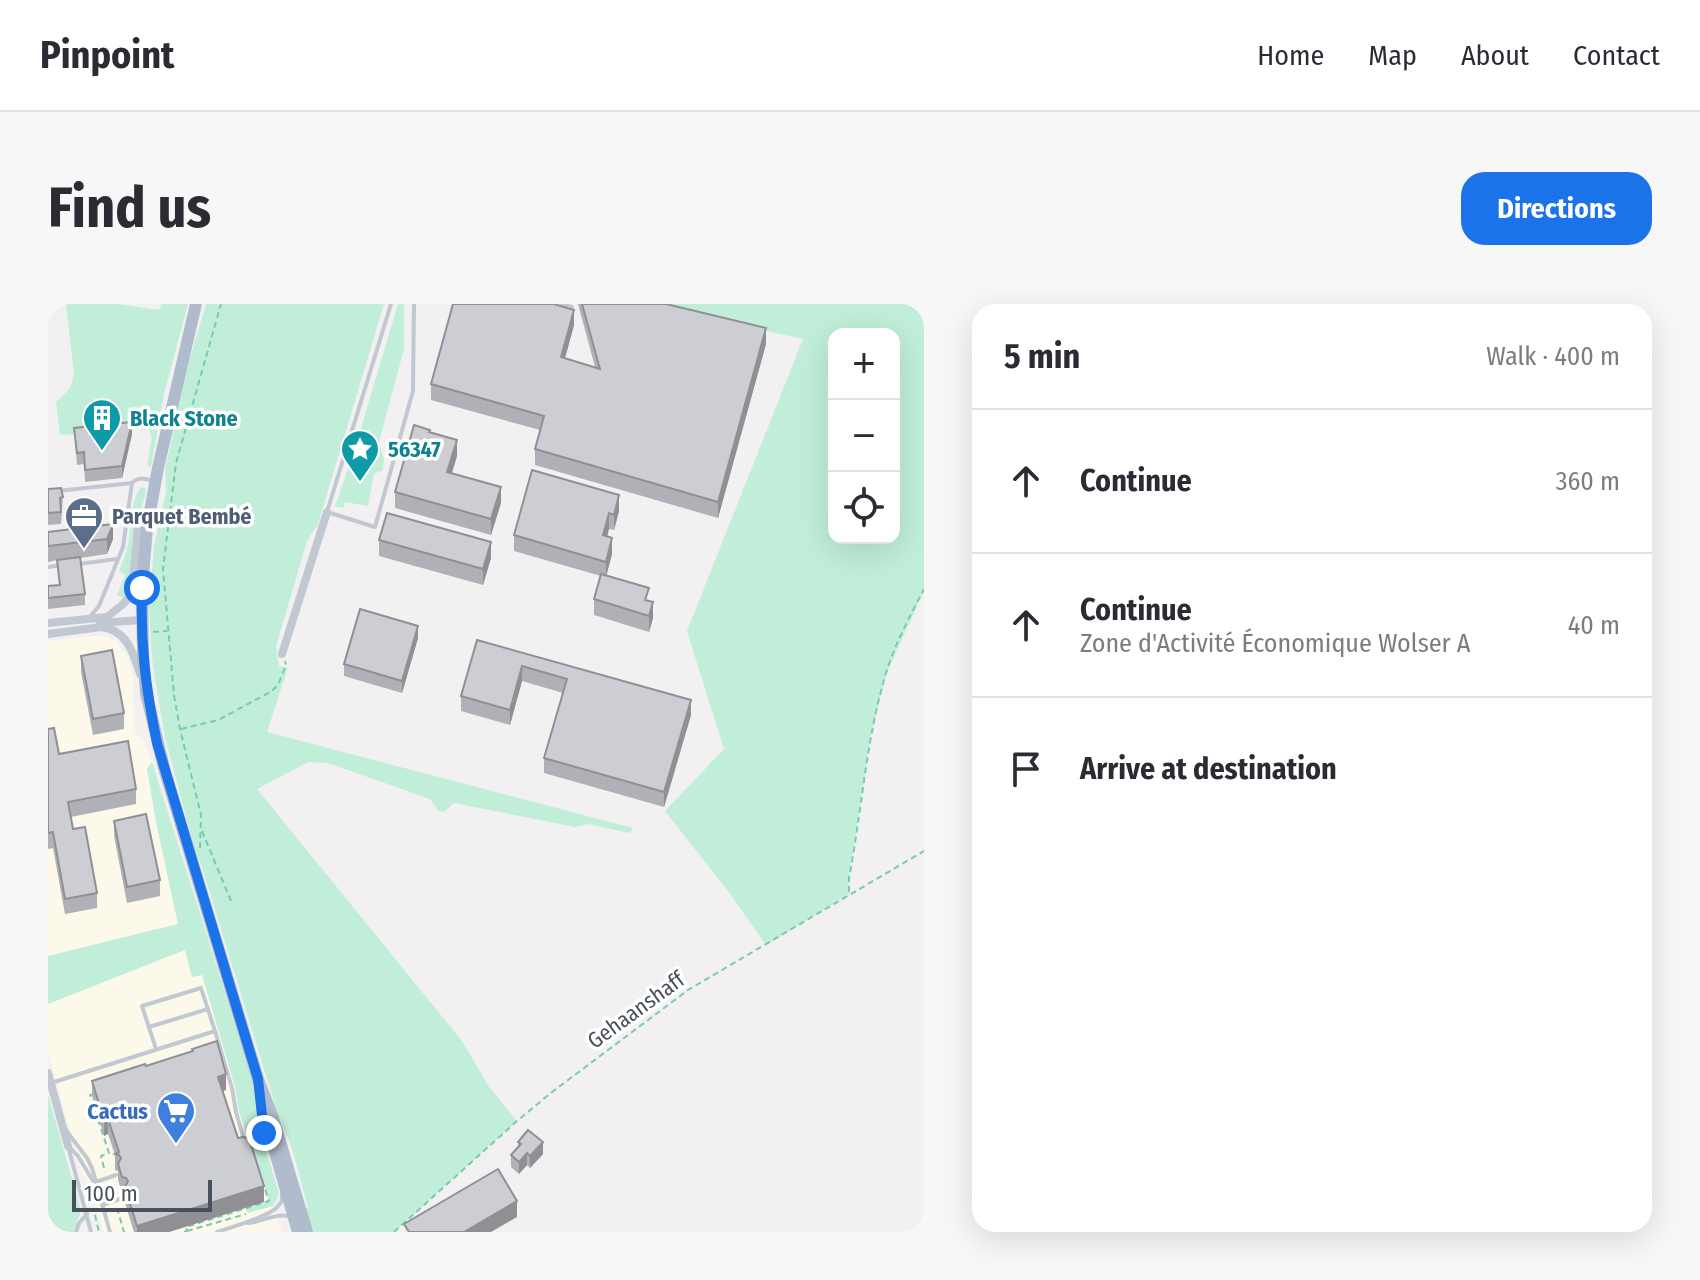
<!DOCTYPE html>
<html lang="en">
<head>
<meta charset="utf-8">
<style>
  :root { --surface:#fff; --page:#f7f7f7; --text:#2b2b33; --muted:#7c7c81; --line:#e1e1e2; --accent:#1a73e8 }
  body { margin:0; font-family:"Fira Sans Condensed",sans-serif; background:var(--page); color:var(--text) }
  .controls { position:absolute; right:24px; top:24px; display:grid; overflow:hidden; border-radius:16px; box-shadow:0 8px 32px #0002 }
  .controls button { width:72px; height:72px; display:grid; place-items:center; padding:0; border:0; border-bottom:2px solid var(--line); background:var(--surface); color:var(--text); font:40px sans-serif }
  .scale { position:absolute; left:24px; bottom:20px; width:140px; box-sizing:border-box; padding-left:8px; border:4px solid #48505d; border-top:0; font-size:22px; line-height:28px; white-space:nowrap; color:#48505d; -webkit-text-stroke:6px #fff; paint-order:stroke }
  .stop { position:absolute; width:24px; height:24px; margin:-18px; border:6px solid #1a73e8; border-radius:50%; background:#fff }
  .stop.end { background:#1a73e8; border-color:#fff; box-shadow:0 2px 8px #0008 }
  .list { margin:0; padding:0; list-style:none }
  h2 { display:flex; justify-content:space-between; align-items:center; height:104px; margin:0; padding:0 32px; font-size:34px }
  h2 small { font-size:26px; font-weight:400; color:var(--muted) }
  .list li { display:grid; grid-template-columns:52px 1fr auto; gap:24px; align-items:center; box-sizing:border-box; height:144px; padding:0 32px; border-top:2px solid var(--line) }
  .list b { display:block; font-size:30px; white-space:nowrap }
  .list p { margin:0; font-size:26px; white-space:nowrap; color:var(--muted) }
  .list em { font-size:26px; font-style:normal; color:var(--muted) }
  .icon { flex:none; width:44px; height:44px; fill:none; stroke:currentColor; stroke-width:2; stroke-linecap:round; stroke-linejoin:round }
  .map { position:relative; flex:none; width:876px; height:928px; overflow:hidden; border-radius:24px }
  header { display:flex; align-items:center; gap:48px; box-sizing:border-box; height:112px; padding:0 40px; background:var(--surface); border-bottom:2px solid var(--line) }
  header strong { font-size:38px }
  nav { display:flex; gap:44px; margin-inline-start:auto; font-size:28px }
  .intro { display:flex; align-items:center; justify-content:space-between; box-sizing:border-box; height:192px; padding:0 48px }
  h1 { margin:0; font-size:56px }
  .button { padding:20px 36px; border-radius:24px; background:var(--accent); color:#fff; font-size:28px; font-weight:700 }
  main { display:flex; gap:48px; padding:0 48px }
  aside { flex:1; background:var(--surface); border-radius:24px; box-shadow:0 8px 32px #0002 }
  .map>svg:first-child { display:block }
  .commercial { fill:#fcf9eb }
  .green { fill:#c0eed9; fill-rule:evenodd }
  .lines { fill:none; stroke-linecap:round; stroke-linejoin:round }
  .path { stroke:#79cbaf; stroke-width:2; stroke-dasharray:6 4; stroke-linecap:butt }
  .service { stroke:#c1c8d1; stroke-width:4 }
  .minor { stroke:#c1c8d1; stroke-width:8 }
  .primary { stroke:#b1bbce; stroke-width:12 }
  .wall { fill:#b0b1b6 }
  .shaded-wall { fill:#909094 }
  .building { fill:#cdced4; stroke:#909094; stroke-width:2 }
  .route { stroke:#1a73e8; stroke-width:10 }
  .labels { text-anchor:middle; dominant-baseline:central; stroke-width:7; stroke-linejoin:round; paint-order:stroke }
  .culture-label { font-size:22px; font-weight:bold; fill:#0d838f; stroke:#fff; text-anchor:start }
  .service-label { font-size:22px; font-weight:bold; fill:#4e5e75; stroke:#fff; text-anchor:start }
  .street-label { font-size:22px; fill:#48505d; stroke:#fff }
  .shop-label { font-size:22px; font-weight:bold; fill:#366cbe; stroke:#fff; text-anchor:end }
</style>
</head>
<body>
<header>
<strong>Pinpoint</strong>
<nav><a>Home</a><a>Map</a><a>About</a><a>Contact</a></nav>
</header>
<div class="intro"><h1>Find us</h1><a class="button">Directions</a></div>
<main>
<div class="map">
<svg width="876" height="928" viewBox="0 0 876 928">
  <rect width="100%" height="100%" fill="#f2f0f0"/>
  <g class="commercial">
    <polygon points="45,332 56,332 68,337 78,351 82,361 85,372 86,424 90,433 94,434 104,458 99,465 108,518 130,620 0,652 0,337"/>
    <polygon points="137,645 144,672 154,670 187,783 191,808 221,897 198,905 200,909 225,902 234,928 56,928 38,872 35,873 0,749 0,700"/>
  </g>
  <g class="green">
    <polygon points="18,0 70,0 111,6 114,0 140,0 116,90 103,163 99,162 104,133 101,125 12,131 8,98 22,84 26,71"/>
    <path d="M 158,0 L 336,0 L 270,220 L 259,237 L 228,342 L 231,362 L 240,364 L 219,428 L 585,524 L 582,529 L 540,520 L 527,523 L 406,499 L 396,508 L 390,506 L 382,495 L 280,459 L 260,458 L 209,485 L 414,737 L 441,783 L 469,817 L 346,928 L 264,928 L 257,905 L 260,903 C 251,873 246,842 231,814 L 152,557 L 148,551 L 116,429 L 104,355 L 101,303 L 106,242 L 118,189 L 117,165 L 140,61 Z"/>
    <polygon points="350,0 356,0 356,45 331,138 336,156 335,166 326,170 320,202 297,198 295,204 287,202 304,154"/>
    <path d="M 596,0 L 876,0 L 876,287 L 839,368 L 823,430 L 801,574 L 801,590 L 718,641 L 683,591 L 617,507 L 676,445 L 639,327 L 755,35 ZM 786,30 L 846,30 L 846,234 L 786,234 Z"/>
    <path d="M 93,183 L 98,185 C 97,199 90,210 87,223 C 82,247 86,272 75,294 L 69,291 L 77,271 L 71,267 C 74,259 78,250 80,241 C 84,222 81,199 93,183 Z"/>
    <polygon points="104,458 205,777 213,830 231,890 225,902 200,909 198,905 221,897 191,808 187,783 154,671 144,673 137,646 0,700 0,652 130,620 108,518 99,465"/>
    <polygon points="0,791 33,907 25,928 0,928"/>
  </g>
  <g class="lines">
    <g class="path">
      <polyline points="105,328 119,327"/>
      <polyline points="133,425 170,416 224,387 230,381 238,361 237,357"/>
      <polyline points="154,527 183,597"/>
      <polyline points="152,544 153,511 132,425 126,391 115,265 128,159 173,0"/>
      <path d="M 801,588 L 801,574 C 814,506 818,435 838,369 C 847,340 862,312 876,285"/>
      <polyline points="46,790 42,791 61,849 53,852 57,868"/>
      <polyline points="69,904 76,928"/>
      <polyline points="47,911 51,928"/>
      <polyline points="139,927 198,910"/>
      <polyline points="136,928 139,927 138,923 221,897 207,856"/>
      <polyline points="346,928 469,817 504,788 640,686 876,547"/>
    </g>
    <g class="service">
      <polyline points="343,0 279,208 327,223 365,87 366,0"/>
      <polyline points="514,0 524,3"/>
      <polyline points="0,3 0,0"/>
      <polyline points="0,188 84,179"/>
      <polyline points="30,260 69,255"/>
      <polyline points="0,263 14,261"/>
      <path d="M 41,314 L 51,302 L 75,243 L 84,179 C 90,172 97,175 105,177"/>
      <polyline points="101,723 160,705"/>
      <polyline points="167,727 184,784 188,808 196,836"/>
      <polyline points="3,779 167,727 153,684 94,702 108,745"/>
      <polyline points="211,793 213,812"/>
      <polyline points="17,825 39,854 44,864 62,928"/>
      <polyline points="20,842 43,928"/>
      <polyline points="23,845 30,852 45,877"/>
      <polyline points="48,878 68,871"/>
      <polyline points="54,901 75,894"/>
      <path d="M 200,919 C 215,918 228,908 242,913"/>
      <polyline points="28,928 31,919 39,910"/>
      <path d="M 169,928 C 182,924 223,912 230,902 C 235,897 234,896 234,890"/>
    </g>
    <g class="minor">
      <polyline points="59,313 74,301 79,296 84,285 90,224 99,207"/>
      <polyline points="0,319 59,313"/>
      <polyline points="52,319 93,316"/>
      <path d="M 0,330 L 53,323 C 79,326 85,348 92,370"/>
      <polyline points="234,350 279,208"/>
      <polyline points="0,769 20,842"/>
    </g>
    <g class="primary">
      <polyline points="148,0 110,164 99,224 94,284 95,351 98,389 116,464 210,775 225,814 259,928"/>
      <polyline points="217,813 250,928"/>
    </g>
  </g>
  <g class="wall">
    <polygon points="530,0 618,0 718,40 670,214 487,161 487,145 492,126 383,96 383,80 526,21 517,54 547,63"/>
    <polygon points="26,124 84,130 74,174 37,178 36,160 29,161"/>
    <polygon points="382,128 409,152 404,169 453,199 443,231 347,204 347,188"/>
    <polygon points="0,185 15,193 13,220 0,221"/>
    <polygon points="571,207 566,226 561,225 559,233 564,250 558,272 601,297 605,314 601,328 546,311 546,295 553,272 466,247 466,231"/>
    <polygon points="0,228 65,235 59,250 32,254 37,290 37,301 0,305 0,282 11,281 9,256 0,258"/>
    <polygon points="331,236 443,254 435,281 331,252"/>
    <polygon points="370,334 354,389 296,372 296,360"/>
    <polygon points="429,336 643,411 616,503 496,469 496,454 515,389 474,377 462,421 413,407 413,392"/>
    <polygon points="33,352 76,409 76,425 45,431 33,368"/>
    <polygon points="0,425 11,450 88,485 88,500 23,513 25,525 49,589 49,604 17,610 5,544 0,545"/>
    <polygon points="66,517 112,576 112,592 79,599 66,532"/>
    <polygon points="144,745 178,786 175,787 190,834 216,898 121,928 86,928 77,899 77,890 74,889 70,876 70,867 67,866 67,851 60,830 56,832 44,792 44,777 98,762 144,748"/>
    <polygon points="470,838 495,850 482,864 479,861 471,870 463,863 463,851 470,843"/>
  </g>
  <g class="shaded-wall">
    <polygon points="526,6 526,21 513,69 513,53"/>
    <polygon points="718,24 718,40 670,214 670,198"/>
    <polygon points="84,118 84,130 74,174 74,162"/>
    <polygon points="409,136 409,152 399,184 399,168"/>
    <polygon points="453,183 453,199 443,231 443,215"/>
    <polygon points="571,191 571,207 566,226 566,211"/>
    <polygon points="561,209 561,225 555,247 555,231"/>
    <polygon points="65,220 65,235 59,250 59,235"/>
    <polygon points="564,234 564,250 558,273 558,258"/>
    <polygon points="443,238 443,254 435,281 435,265"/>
    <polygon points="605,298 605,314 601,328 601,312"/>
    <polygon points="370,322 370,334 354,389 354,377"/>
    <polygon points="474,362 474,377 462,421 462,406"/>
    <polygon points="643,396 643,411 616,503 616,488"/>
    <polygon points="178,770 178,786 170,788 170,773"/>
    <polygon points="60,815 60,830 56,832 56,816"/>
    <polygon points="495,838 495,850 482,864 482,852"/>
    <polygon points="479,849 479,861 471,870 471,858"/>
    <polygon points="216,882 216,898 121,928 89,928 89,922"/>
    <polygon points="469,897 469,913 443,928 416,928"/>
  </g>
  <g class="building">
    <polygon points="405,0 506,0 526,6 513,53 552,65 534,0 618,0 718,24 670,198 487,145 496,112 383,80"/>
    <polygon points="84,118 74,162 37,166 36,148 29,149 26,124"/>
    <polygon points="366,121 382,126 381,128 409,136 399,168 453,183 443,215 347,188"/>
    <polygon points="484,166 571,191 566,211 561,209 555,231 564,234 558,258 466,231"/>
    <polygon points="13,184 15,193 12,194 13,208 0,209 0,185"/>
    <polygon points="339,209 443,238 435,265 331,236"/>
    <polygon points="65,220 59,235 0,242 0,228"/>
    <polygon points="32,253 37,290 0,294 0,282 12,281 9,256"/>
    <polygon points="553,270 601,284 597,296 605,298 601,312 546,295"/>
    <polygon points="312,305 370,322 354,377 296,360"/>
    <polygon points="429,336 643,396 616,488 496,454 519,375 474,362 462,406 413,392"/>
    <polygon points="64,346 76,409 45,415 33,352"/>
    <polygon points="6,424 11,450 80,437 88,485 20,498 25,525 37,523 49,589 17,595 5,528 0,529 0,425"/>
    <polygon points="98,510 112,576 79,583 66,517"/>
    <polygon points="169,737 178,770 170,773 190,834 195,833 201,834 216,882 89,922 77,883 80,877 78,874 74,873 70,860 73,854 71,851 67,850 71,848 60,815 56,816 44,777 97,760 98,762 145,747 144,745"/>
    <polygon points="480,826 495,838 482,852 479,849 471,858 463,851 473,840 470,838"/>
    <polygon points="450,865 469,897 416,928 361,928 356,920"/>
  </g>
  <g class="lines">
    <path class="route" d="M 94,284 C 92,339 98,386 109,439 L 210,775 L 216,829"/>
  </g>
  <defs>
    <symbol id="building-pin" viewBox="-11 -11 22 30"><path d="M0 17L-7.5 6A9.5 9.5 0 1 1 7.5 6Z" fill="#0f9aa8" stroke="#fff"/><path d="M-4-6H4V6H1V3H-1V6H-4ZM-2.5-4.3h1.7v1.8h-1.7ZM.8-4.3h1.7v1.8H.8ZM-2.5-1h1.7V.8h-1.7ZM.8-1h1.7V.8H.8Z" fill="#fff"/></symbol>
    <symbol id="sight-pin" viewBox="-11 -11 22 30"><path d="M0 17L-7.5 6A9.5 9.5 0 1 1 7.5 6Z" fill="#0f9aa8" stroke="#fff"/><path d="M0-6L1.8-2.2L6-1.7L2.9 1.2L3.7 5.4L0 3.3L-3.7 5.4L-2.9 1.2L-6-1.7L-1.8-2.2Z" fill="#fff"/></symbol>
    <symbol id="office-pin" viewBox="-11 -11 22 30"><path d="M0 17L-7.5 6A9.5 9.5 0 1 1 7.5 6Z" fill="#5c6f8a" stroke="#fff"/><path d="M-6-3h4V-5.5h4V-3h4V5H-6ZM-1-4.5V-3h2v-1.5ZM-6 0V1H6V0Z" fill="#fff"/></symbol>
    <symbol id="supermarket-pin" viewBox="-11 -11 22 30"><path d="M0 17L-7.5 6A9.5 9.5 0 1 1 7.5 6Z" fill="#3f7fe0" stroke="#fff"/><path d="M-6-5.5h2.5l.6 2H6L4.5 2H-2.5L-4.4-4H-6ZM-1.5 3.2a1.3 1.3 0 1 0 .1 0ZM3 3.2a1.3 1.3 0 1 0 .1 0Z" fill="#fff"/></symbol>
  </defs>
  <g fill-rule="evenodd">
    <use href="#building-pin" x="32" y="92" width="44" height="60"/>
    <use href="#sight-pin" x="290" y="123" width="44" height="60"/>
    <use href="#office-pin" x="14" y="190" width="44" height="60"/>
    <use href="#supermarket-pin" x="106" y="785" width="44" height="60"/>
  </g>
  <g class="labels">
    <g class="culture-label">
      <text x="82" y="114">Black Stone</text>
      <text x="340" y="145">56347</text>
    </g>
    <g class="service-label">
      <text x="64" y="212">Parquet Bembé</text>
    </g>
    <g class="street-label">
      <text transform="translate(588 706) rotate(-36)">Gehaanshaff</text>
    </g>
    <g class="shop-label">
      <text x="100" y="807">Cactus</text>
    </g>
  </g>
</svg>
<div class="controls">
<button>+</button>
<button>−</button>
<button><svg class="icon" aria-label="locate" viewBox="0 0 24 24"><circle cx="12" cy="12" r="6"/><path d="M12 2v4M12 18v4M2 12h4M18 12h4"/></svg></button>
</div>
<div class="scale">100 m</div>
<div class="stop" style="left:94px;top:284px"></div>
<div class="stop end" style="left:216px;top:829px"></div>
</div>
<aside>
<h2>5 min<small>Walk · 400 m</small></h2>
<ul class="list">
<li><svg class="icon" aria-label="ahead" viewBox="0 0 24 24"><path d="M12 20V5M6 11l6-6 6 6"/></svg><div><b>Continue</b></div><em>360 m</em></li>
<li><svg class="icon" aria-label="ahead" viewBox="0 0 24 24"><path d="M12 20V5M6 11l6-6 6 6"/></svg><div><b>Continue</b><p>Zone d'Activité Économique Wolser A</p></div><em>40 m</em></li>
<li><svg class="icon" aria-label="arrive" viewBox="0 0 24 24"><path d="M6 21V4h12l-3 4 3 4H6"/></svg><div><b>Arrive at destination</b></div></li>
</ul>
</aside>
</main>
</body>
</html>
